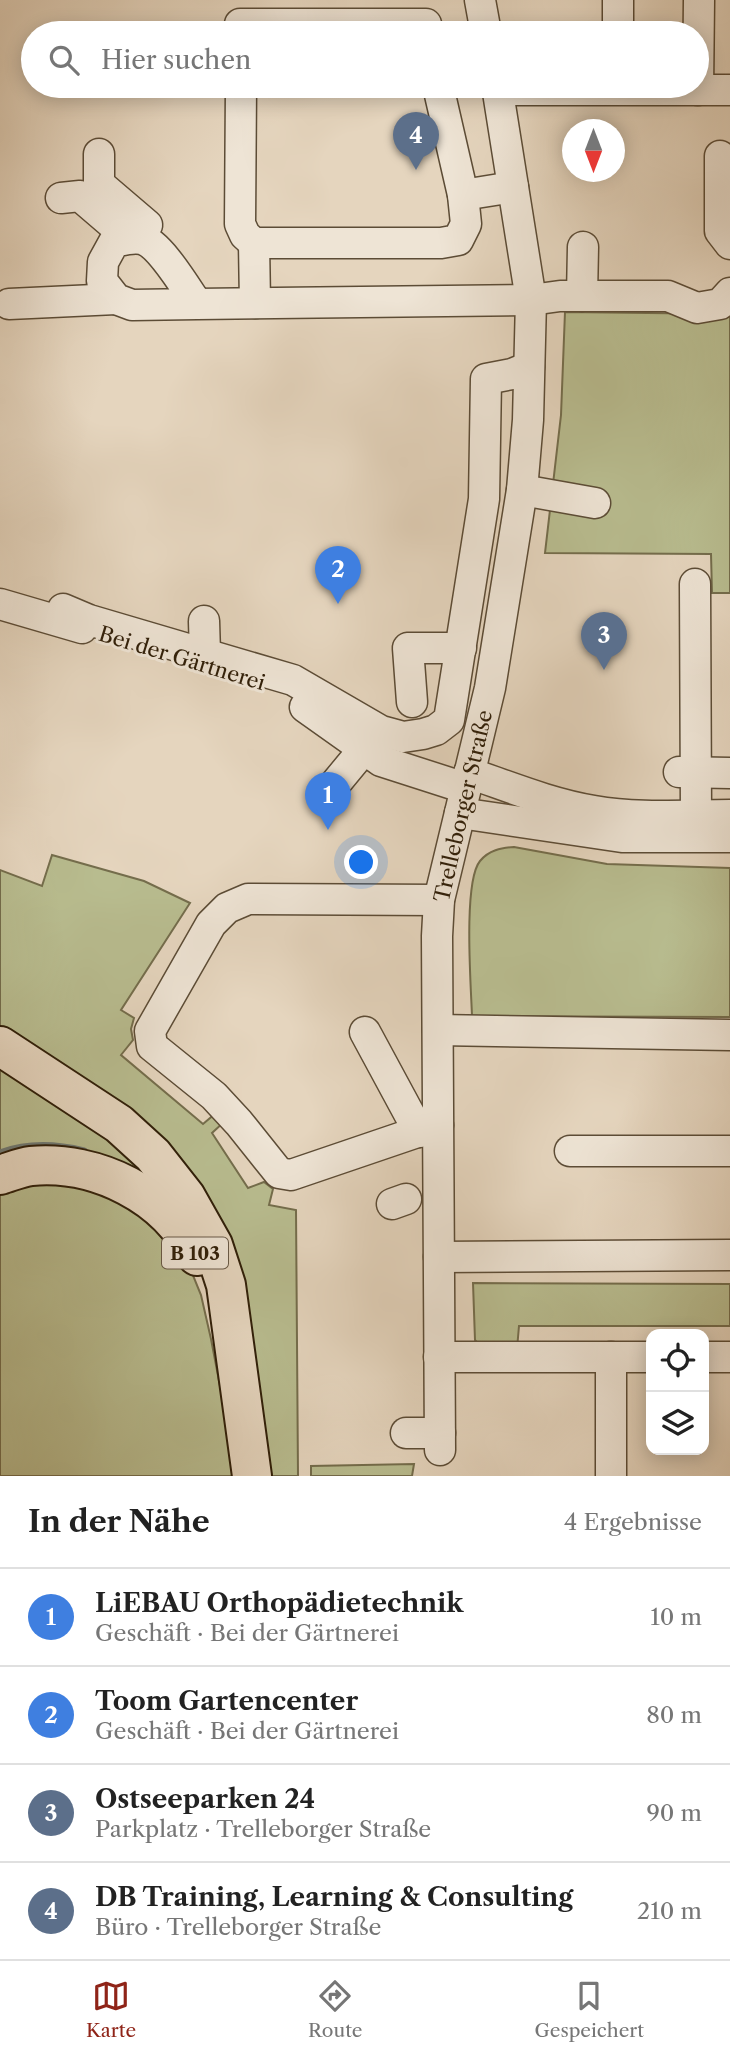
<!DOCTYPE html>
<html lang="de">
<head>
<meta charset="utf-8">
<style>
  :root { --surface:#fff; --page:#f6f6f6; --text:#222; --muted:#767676; --line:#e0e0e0; --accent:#8f2418 }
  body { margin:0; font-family:"Libre Caslon Text",serif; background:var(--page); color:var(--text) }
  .controls { position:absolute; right:21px; bottom:21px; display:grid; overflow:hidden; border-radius:14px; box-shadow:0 4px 18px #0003 }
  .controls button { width:63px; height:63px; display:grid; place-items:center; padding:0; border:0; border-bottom:2px solid var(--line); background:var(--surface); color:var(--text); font:35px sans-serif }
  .compass { position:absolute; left:562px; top:119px; width:63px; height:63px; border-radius:50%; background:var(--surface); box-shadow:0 4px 18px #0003; rotate:180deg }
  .you { position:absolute; left:362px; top:863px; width:24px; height:24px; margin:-18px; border:5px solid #fff; border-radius:50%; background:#1a73e8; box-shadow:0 0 0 10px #1a73e833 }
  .badge { display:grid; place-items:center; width:46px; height:46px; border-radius:50%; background:var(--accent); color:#fff; font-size:23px; font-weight:700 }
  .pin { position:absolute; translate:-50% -58px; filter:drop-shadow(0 2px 4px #0008) }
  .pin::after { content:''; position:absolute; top:37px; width:24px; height:21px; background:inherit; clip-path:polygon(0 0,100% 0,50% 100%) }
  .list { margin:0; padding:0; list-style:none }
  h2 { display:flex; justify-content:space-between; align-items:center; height:91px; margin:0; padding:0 28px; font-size:30px }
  h2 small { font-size:23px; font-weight:400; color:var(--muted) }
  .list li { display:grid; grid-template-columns:46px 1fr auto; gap:21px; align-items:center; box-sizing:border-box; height:98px; padding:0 28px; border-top:2px solid var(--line) }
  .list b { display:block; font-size:26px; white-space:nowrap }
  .list p { margin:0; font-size:23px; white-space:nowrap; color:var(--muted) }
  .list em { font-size:23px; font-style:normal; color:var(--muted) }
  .icon { flex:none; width:38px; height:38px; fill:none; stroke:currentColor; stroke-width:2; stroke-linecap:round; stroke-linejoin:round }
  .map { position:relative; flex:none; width:730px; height:1476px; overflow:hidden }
  .search { position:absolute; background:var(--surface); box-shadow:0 4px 18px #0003; left:21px; right:21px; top:21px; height:77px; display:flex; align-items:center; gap:18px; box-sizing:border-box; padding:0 24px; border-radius:38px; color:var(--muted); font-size:26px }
  .sheet { height:483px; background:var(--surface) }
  nav { display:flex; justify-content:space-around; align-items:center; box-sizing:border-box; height:98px; border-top:2px solid var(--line); background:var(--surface); font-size:19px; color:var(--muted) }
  nav a { display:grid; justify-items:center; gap:4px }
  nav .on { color:var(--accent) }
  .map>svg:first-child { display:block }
  .green { fill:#b8bc8f; stroke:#746d4c; stroke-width:2 }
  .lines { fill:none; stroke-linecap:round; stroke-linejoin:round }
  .stream { stroke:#6f7974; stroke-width:7 }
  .minor-casing { stroke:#5c4c36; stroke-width:33 }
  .highway-casing { stroke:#2f1e08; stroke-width:42 }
  .minor { stroke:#eee4d5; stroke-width:30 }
  .highway { stroke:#e5d5be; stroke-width:38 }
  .labels { text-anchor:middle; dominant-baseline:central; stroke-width:6; stroke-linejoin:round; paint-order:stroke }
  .shield { fill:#eee4d5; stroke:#685946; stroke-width:2 }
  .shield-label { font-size:19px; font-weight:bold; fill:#2f1e08 }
  .street-label { font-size:21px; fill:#2f1e08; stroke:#eee4d5 }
</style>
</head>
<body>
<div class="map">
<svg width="730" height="1476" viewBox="0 0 730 1476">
  <rect width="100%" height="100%" fill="#e5d5be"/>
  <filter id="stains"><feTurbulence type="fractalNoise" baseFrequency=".00286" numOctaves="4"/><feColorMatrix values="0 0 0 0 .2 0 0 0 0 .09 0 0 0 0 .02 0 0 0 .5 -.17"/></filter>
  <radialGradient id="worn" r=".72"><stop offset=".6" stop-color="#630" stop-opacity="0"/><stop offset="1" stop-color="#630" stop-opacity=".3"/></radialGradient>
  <g class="green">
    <polygon points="565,312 730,314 730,593 712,593 711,554 545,553 561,415"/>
    <path d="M 514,847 L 607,864 L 730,868 L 730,1017 L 472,1016 C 471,986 463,882 480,861 C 489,850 501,848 514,847 Z"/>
    <polygon points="52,855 144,881 190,903 121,1010 134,1018 131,1029 133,1040 121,1055 203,1124 216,1113 224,1122 212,1133 248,1188 264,1182 273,1189 269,1205 296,1210 298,1476 265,1476 221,1233 0,1030 0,870 42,886"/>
    <polygon points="0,1060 158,1176 0,1160"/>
    <polygon points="38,1178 128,1200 190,1268 201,1295 211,1339 228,1428 233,1476 0,1476 0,1186"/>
    <polygon points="473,1283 730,1284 730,1326 519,1326 517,1349 482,1348 475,1340"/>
    <polygon points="414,1464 412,1476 311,1476 311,1466"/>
  </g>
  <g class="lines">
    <path class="stream" d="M 0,1153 C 27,1143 56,1144 84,1151"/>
    <defs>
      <g id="minor">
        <polyline points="480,0 486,33"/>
        <polyline points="618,0 618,33"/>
        <polyline points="240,33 240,24 426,24 428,33"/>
        <polyline points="241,86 240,224 245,235 254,243 441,243 458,240 466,224 463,195 438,86"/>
        <polyline points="497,90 730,90"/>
        <polyline points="698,90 699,0"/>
        <polyline points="99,154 99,184 147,225"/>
        <polyline points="720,156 720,231 730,244"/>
        <polyline points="463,195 513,187"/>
        <polyline points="61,198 80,196 129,238"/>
        <polyline points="254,243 255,303"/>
        <polyline points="582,296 583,247"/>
        <polyline points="9,304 116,299"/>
        <path d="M 197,304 L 132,305 L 116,299 L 102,281 L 103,262 L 114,242 C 123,240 132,237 142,239 C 160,244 186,288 197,304 L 531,300 L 560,296 L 668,296 L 697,308 L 720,304 L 730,293"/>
        <polyline points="522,490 595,503"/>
        <polyline points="695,584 696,815"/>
        <polyline points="0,604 82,628"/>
        <polyline points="63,609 89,620 293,680 381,731 403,737 423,734 436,730 449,720 484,499 486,379 512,374 529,367"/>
        <polyline points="204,621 205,654"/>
        <polyline points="412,702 408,648 461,648"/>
        <polyline points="305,707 381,761 465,788"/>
        <polyline points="679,772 730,773"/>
        <path d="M 469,773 C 510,787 551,804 594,811 C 638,819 685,815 730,815"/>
        <polyline points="326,795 364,749"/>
        <polyline points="460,813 622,837 730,837"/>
        <polyline points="438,1030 730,1035"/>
        <polyline points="365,1032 419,1132"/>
        <polyline points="438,1125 291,1175 279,1173 239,1123 214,1096 152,1046 150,1031 211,924 227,908 248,899 439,900"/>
        <polyline points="570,1151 730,1151"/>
        <polyline points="392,1204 406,1199"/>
        <polyline points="439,1257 730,1255"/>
        <polyline points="439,1357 651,1357"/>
        <polyline points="704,1357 730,1357"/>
        <polyline points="406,1433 440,1433"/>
        <polyline points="440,1450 437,936 439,900 490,688 522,490 528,420 531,300 497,86"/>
        <polyline points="611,1476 611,1357"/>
      </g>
      <g id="highway">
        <polyline points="0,1046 119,1124 153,1155 186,1197 213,1245 226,1285 252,1476"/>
        <path d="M 0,1175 C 10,1172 21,1167 31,1166 C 96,1160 168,1195 197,1256"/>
      </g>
    </defs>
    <use href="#minor" class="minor-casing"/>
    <use href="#highway" class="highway-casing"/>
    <use href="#minor" class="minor"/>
    <use href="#highway" class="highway"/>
  </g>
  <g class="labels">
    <rect class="shield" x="162" y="1237.5" width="66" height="31" rx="5"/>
    <g class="shield-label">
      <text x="195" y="1253">B 103</text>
    </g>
    <g class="street-label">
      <text transform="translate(182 658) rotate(17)">Bei der Gärtnerei</text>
      <text transform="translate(463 806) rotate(-77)">Trelleborger Straße</text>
    </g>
  </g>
  <rect width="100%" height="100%" filter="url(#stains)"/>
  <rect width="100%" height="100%" fill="url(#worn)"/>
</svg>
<div class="controls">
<button><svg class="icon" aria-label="locate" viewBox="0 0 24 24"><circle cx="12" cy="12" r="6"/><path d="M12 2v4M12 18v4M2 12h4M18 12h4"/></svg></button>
<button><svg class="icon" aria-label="layers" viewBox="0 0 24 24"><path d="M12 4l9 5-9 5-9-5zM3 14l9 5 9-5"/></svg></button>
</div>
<svg class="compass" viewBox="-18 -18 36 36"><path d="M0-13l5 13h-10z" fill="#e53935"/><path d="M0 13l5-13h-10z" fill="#767676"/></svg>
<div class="you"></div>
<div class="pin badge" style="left:328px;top:830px;background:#3f7fe0">1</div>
<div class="pin badge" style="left:338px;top:604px;background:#3f7fe0">2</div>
<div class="pin badge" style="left:604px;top:670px;background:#5c6f8a">3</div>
<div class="pin badge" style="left:416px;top:170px;background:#5c6f8a">4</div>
<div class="search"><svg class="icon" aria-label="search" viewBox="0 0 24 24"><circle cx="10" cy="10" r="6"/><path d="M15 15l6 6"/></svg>Hier suchen</div>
</div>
<section class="sheet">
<h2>In der Nähe<small>4 Ergebnisse</small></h2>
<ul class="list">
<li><span class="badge" style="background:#3f7fe0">1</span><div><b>LiEBAU Orthopädietechnik</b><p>Geschäft · Bei der Gärtnerei</p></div><em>10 m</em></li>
<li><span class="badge" style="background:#3f7fe0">2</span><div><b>Toom Gartencenter</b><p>Geschäft · Bei der Gärtnerei</p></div><em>80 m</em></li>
<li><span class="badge" style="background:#5c6f8a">3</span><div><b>Ostseeparken 24</b><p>Parkplatz · Trelleborger Straße</p></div><em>90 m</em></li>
<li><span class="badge" style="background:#5c6f8a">4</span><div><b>DB Training, Learning &amp; Consulting</b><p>Büro · Trelleborger Straße</p></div><em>210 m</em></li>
</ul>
</section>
<nav>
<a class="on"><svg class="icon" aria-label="map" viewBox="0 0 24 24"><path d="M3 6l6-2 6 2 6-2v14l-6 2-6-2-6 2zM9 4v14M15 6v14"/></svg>Karte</a>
<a><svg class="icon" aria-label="directions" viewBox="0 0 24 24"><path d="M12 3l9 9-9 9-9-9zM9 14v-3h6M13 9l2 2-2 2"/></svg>Route</a>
<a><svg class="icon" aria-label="saved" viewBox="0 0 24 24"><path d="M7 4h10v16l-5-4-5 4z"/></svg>Gespeichert</a>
</nav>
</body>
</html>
